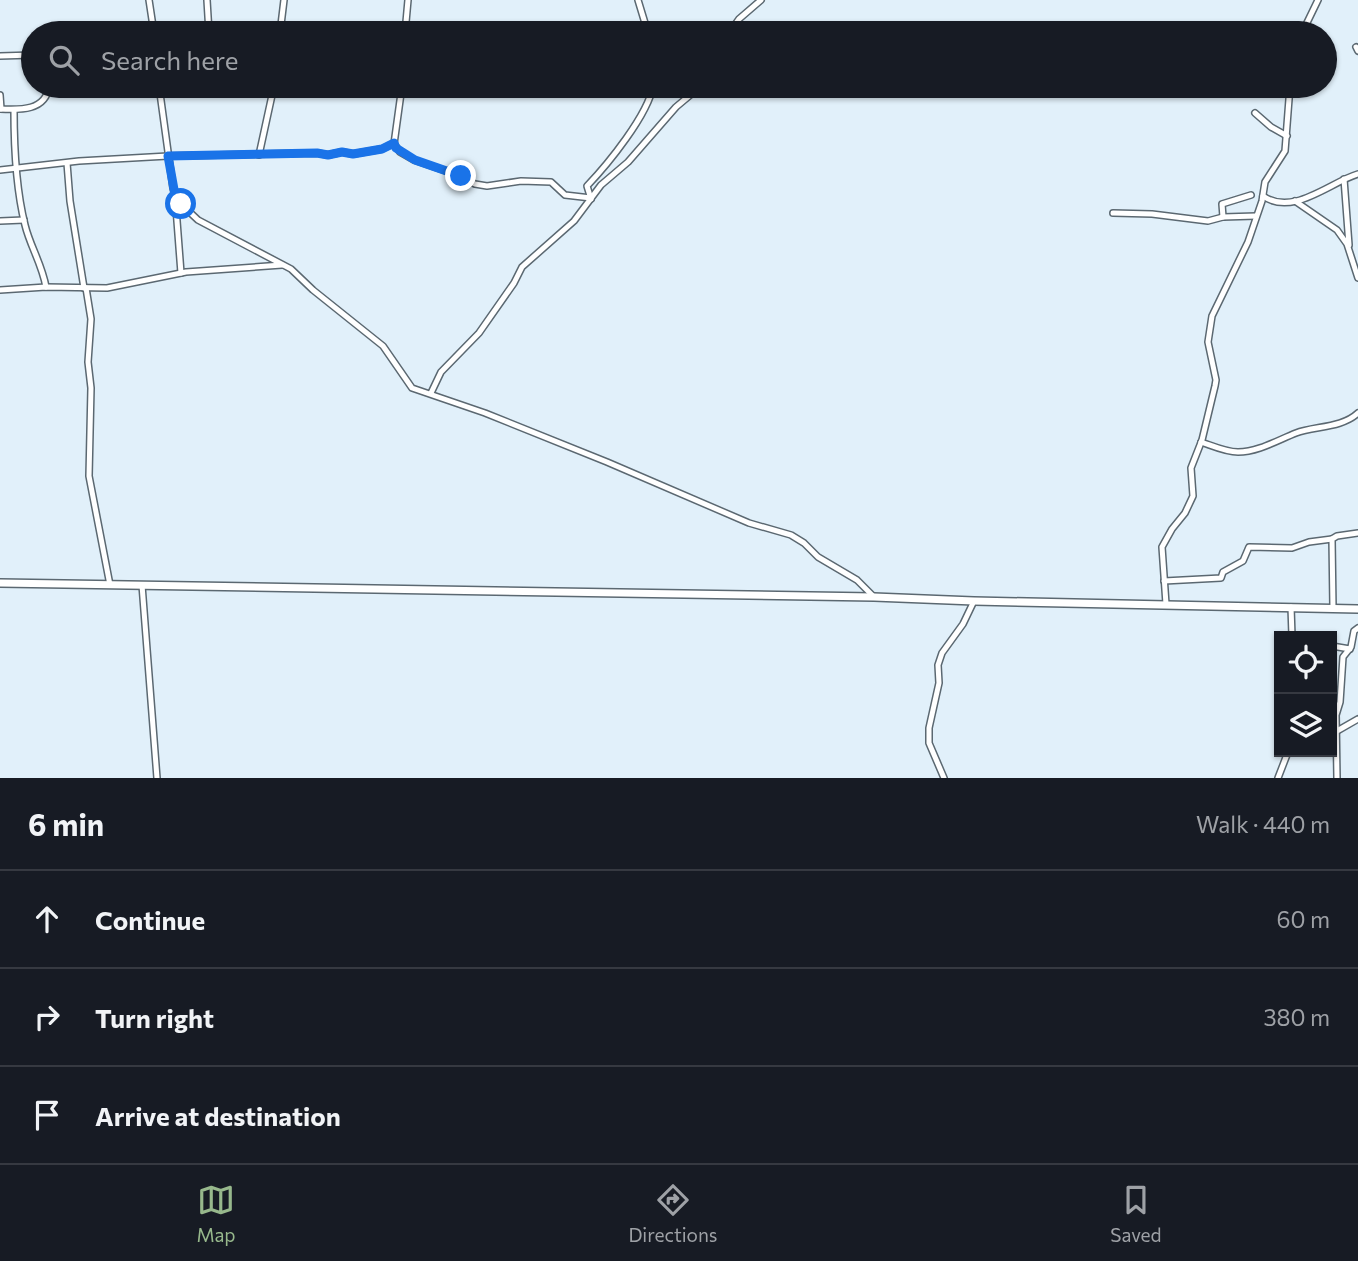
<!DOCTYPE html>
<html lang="en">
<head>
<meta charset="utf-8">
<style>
  :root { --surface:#171b24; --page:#242831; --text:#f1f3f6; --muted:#9ea1a6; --line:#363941; --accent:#97b88c }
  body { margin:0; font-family:Commissioner,sans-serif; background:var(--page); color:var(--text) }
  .controls { position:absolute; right:21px; bottom:21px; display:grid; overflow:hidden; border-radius:0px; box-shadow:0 2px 5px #0004 }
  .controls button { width:63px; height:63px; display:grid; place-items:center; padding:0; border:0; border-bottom:2px solid var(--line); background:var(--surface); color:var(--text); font:35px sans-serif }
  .stop { position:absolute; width:21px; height:21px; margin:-16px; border:5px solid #1a73e8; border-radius:50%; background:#fff }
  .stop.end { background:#1a73e8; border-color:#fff; box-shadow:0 2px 7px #0008 }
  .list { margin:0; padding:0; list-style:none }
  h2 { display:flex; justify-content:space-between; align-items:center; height:91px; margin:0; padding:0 28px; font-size:30px }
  h2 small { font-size:23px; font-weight:400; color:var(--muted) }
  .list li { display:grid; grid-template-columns:46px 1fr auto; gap:21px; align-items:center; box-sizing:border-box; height:98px; padding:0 28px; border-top:2px solid var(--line) }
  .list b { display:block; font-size:26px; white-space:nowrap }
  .list em { font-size:23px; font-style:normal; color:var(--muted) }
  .icon { flex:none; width:38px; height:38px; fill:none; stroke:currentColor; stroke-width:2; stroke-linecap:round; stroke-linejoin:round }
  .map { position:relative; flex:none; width:1358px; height:778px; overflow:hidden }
  .search { position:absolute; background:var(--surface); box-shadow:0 2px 5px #0004; left:21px; right:21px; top:21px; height:77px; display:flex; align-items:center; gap:18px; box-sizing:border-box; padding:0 24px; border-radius:38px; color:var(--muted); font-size:26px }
  .sheet { height:385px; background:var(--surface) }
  nav { display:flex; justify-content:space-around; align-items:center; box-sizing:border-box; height:98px; border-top:2px solid var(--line); background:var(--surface); font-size:19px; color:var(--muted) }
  nav a { display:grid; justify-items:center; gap:4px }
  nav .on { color:var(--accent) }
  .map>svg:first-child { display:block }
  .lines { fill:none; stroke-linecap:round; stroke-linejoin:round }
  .minor-casing { stroke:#5b6871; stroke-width:8 }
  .major-casing { stroke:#5b6871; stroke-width:10 }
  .minor { stroke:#fff; stroke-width:5 }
  .major { stroke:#fff; stroke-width:7 }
  .route { stroke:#1a73e8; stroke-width:9 }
</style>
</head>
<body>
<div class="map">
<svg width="1358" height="778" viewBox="0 0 1358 778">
  <rect width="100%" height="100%" fill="#e1f0fa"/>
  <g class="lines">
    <defs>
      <g id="minor">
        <polyline points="149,0 154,33"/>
        <polyline points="207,0 209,33"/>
        <polyline points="638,0 648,33"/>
        <polyline points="280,33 284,0"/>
        <polyline points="394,33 405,29"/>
        <polyline points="405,33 408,0"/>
        <polyline points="729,33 739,19 761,0"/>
        <polyline points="1302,33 1318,0"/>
        <polyline points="1356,47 1358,51"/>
        <polyline points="0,56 33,55"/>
        <polyline points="159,86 173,188 175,195 181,204 198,220 291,269 313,290 383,346 412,388 485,413 607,462 749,523 791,535 804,543 818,557 857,580 874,597"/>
        <polyline points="402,86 394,144 400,152 414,160 449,172 475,184 487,186 521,181 551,182 565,195 591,198"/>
        <polyline points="0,95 1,109"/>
        <path d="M 0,109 C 20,110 46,111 49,86"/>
        <path d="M 14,110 C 14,146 16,189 25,225 C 30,246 42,264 46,287"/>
        <polyline points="1255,113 1271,127 1287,136"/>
        <polyline points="259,155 274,86"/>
        <polyline points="67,163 70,201 84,288"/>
        <polyline points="0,170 79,161 168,156 317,153 328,155 342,152 353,154 382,149 394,143"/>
        <polyline points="1344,179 1349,245"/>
        <polyline points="175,195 181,273"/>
        <path d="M 1263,196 C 1293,217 1330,182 1358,174"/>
        <path d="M 591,199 L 587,186 C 608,164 648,115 653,86"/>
        <polyline points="1295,201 1337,230 1347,244 1358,278"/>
        <polyline points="1113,213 1152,214 1208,221 1223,217 1256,216"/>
        <polyline points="1223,217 1222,204 1251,195"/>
        <polyline points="0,221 24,220"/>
        <polyline points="86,288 91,319 88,362 91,388 89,476 110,585"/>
        <polyline points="0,290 46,287 107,288 186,272 282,265"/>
        <polyline points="431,393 441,372 479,333 514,283 522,267 574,221 601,185 628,162 676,107 701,86"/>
        <path d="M 1201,442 C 1213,446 1226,452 1238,452 C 1258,452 1278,440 1296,433 C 1315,426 1342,428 1358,413"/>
        <polyline points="1164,581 1221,578 1223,572 1243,561 1249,547 1292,548 1309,542 1332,539"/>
        <polyline points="142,585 157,778"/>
        <polyline points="1166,604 1162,547 1172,529 1185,513 1193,496 1191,468 1202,440 1215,386 1216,380 1208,342 1212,316 1248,242 1262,201 1265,182 1285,151 1290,86"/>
        <polyline points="1291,607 1292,636"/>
        <polyline points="1333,608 1332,539 1337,536 1358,533"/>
        <polyline points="1332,646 1350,649"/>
        <polyline points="1337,731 1358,719"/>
        <polyline points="944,778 929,743 929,728 939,683 938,665 942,653 963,624 974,601"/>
        <polyline points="1278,778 1288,752"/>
        <polyline points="1337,778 1336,715 1340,702 1343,657 1351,647 1354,631 1358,628"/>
      </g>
      <polyline id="major" points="0,583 874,597 974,601 1358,609"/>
    </defs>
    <use href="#minor" class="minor-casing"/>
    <use href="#major" class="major-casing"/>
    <use href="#minor" class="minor"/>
    <use href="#major" class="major"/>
  </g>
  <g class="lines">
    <polyline class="route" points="181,204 175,195 168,156 317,153 328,155 342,152 353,154 382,149 394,143 396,148 415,160 461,176"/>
  </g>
</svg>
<div class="controls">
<button><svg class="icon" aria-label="locate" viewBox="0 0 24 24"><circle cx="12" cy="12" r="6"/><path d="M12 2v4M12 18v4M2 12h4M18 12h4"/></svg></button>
<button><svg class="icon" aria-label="layers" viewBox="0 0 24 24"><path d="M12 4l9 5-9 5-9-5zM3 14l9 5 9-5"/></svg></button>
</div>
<div class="stop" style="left:181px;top:204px"></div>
<div class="stop end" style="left:461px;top:176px"></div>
<div class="search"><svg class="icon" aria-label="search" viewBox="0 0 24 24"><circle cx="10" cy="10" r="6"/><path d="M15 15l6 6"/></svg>Search here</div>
</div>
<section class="sheet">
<h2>6 min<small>Walk · 440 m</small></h2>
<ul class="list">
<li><svg class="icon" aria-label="ahead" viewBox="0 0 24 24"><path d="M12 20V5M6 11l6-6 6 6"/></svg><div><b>Continue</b></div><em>60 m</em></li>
<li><svg class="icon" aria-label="right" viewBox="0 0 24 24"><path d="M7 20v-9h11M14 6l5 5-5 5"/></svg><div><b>Turn right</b></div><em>380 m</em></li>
<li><svg class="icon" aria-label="arrive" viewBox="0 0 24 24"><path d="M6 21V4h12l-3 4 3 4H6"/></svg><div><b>Arrive at destination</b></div></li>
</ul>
</section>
<nav>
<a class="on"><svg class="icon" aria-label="map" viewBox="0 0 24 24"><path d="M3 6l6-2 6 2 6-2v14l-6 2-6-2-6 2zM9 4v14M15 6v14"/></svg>Map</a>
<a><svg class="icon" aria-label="directions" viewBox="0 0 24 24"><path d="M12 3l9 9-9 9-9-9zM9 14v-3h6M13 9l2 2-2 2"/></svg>Directions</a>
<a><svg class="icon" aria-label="saved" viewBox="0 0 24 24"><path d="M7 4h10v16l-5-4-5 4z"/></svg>Saved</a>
</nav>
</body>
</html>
